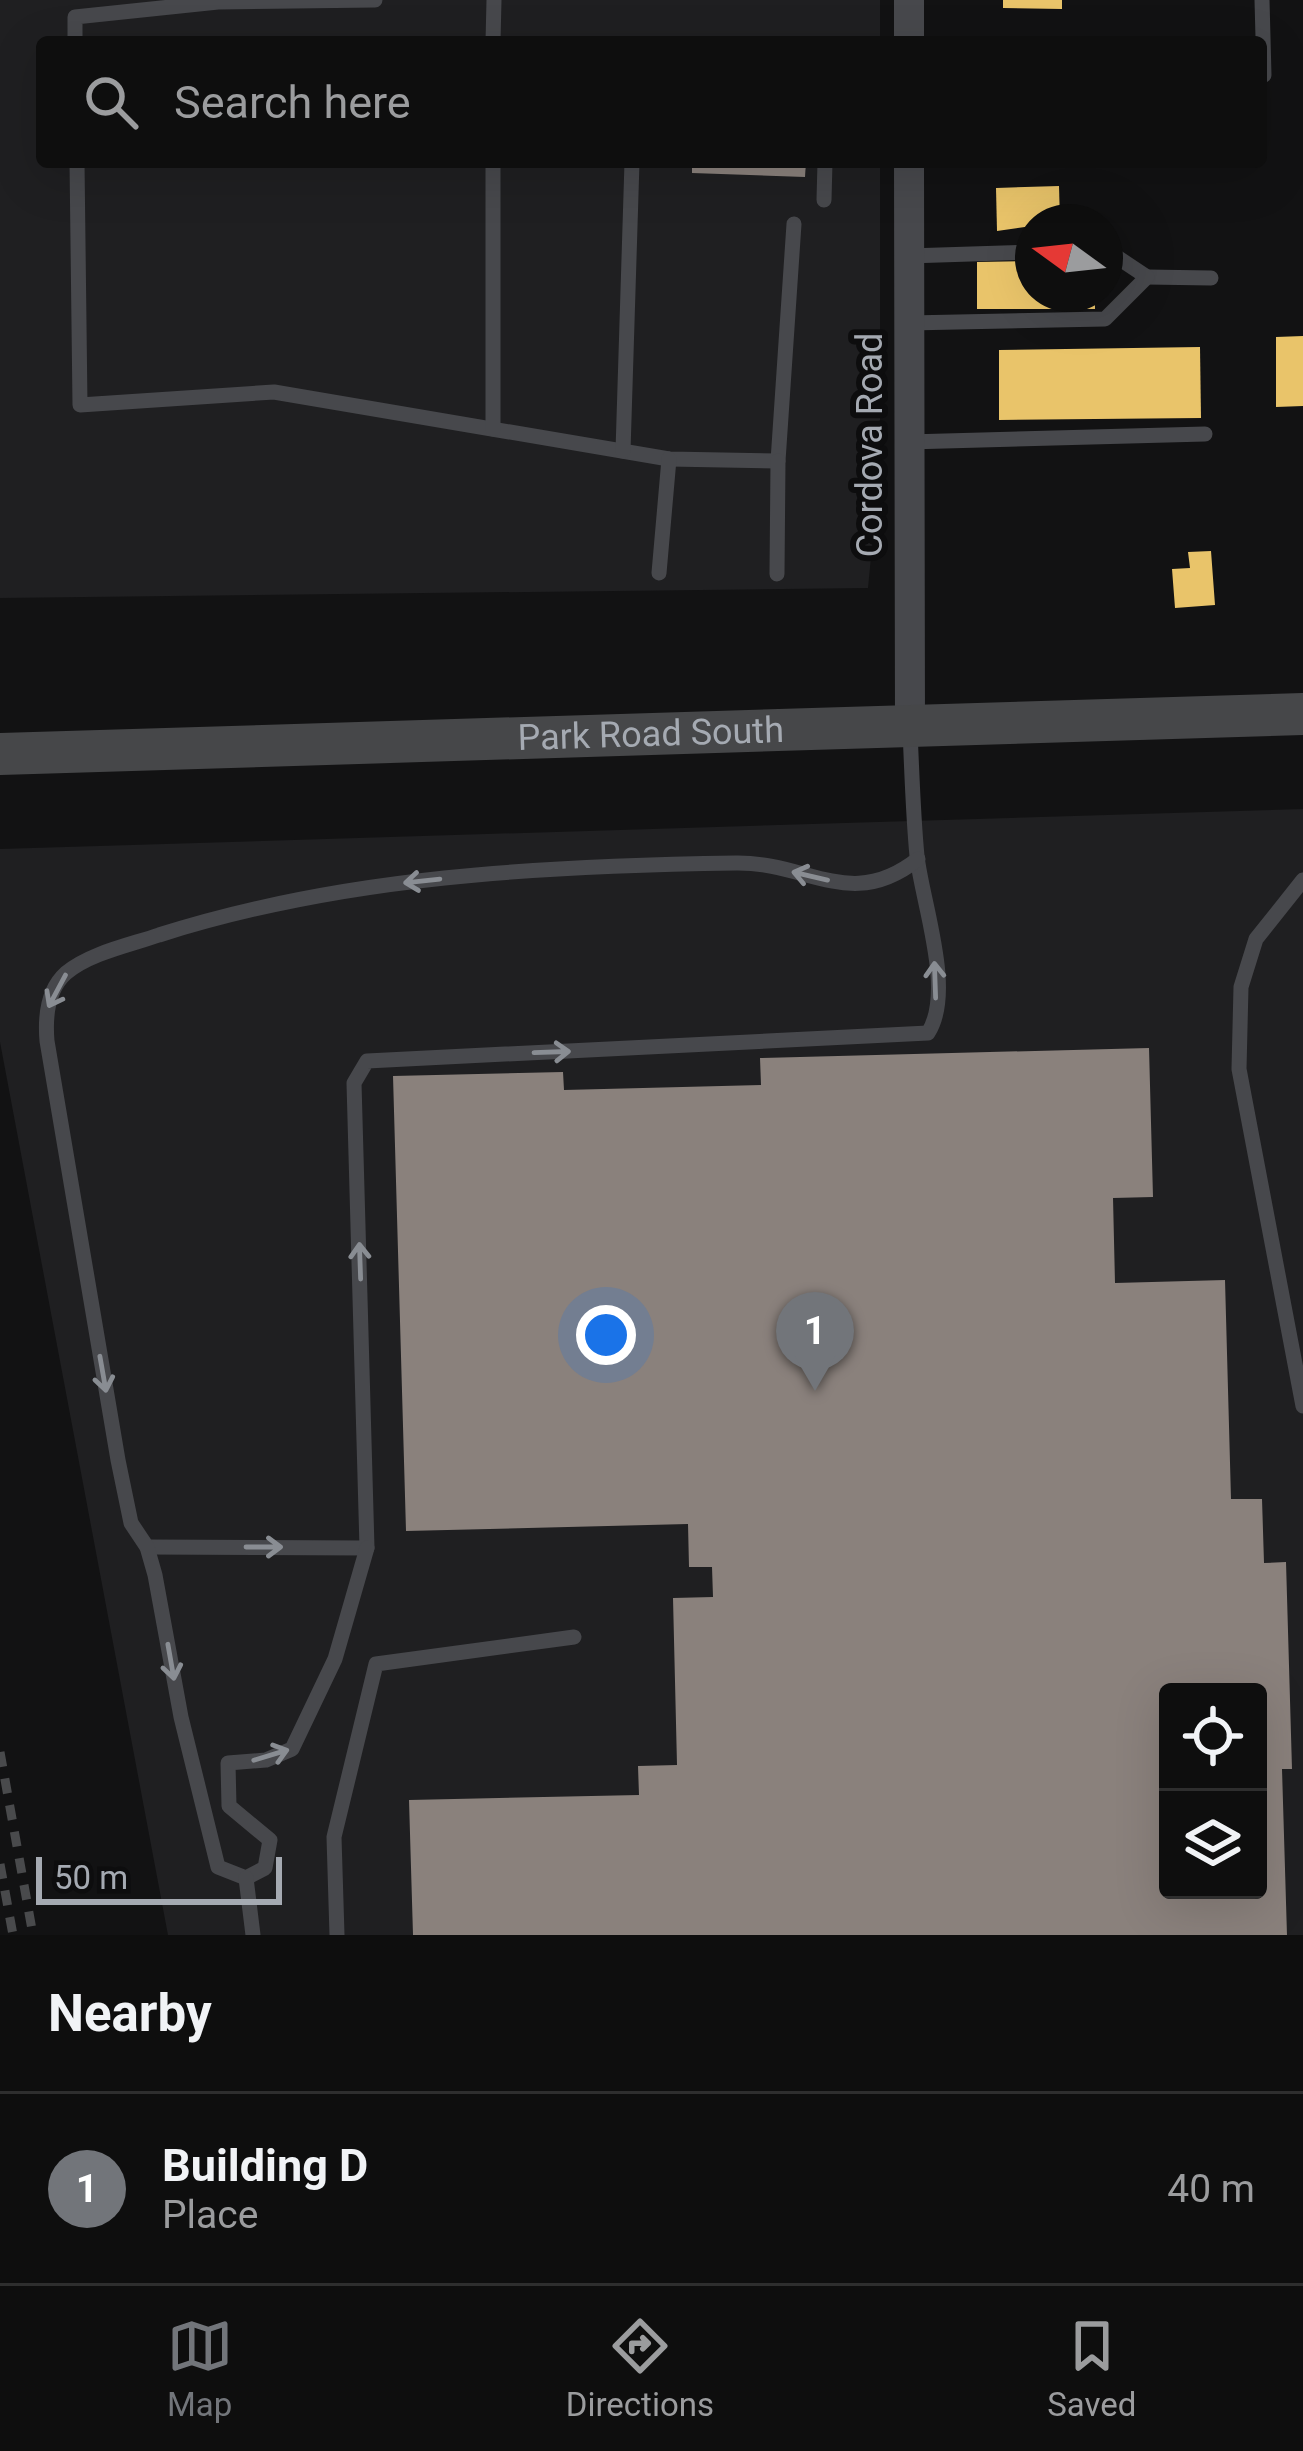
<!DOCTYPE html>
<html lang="en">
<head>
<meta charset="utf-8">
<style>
  :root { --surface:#0e0e0e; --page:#171717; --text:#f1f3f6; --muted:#9b9c9e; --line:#2e2e2e; --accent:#72757a }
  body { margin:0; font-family:Roboto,sans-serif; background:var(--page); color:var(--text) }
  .controls { position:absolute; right:36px; bottom:36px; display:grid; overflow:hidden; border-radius:12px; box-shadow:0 12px 48px #0002 }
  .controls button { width:108px; height:108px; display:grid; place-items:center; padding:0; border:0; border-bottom:3px solid var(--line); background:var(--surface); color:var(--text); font:60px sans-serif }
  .compass { position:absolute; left:1015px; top:204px; width:108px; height:108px; border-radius:50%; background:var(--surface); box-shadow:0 12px 48px #0002; rotate:285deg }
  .scale { position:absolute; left:36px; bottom:30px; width:246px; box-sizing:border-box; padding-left:12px; border:6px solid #a5aab2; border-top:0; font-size:33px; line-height:42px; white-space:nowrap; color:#a5aab2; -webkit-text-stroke:9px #0d0d0e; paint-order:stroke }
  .you { position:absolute; left:606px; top:1335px; width:42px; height:42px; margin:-30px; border:9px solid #fff; border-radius:50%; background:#1a73e8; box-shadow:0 0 0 18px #1a73e833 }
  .badge { display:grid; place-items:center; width:78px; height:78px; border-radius:50%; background:var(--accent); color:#fff; font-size:39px; font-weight:700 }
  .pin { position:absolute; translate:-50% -99px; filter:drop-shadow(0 3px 6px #0008) }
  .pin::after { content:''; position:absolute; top:63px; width:42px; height:36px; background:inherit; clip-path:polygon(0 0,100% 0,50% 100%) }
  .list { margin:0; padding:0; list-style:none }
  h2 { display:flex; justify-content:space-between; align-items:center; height:156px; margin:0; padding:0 48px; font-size:51px }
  h2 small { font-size:39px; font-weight:400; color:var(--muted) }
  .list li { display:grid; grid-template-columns:78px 1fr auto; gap:36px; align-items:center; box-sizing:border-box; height:192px; padding:0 48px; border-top:3px solid var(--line) }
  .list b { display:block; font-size:45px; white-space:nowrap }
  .list p { margin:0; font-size:39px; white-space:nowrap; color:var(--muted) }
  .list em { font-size:39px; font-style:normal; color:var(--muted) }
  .icon { flex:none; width:66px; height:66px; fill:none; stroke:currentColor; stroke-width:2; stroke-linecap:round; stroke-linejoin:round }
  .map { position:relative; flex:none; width:1303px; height:1935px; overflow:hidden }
  .search { position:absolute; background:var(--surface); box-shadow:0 12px 48px #0002; left:36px; right:36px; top:36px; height:132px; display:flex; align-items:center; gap:30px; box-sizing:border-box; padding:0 42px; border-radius:12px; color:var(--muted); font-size:45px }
  .sheet { height:348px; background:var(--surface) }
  nav { display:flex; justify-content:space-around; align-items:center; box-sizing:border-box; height:168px; border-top:3px solid var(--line); background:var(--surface); font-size:33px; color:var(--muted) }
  nav a { display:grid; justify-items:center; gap:6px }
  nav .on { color:var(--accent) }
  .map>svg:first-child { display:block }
  .built { fill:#1f1f21; fill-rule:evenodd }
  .homes { fill:#e9c46a }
  .industry { fill:#8a817c; fill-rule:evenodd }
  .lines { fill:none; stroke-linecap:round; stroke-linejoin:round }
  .service { stroke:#47484c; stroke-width:15 }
  .minor { stroke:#47484c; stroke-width:30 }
  .secondary { stroke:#464749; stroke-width:42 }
  .rail { stroke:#494a4c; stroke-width:9; stroke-dasharray:15 12; stroke-linecap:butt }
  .oneway { stroke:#898d93 }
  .labels { text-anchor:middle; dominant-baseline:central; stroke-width:12; stroke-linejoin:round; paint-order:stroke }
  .street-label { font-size:36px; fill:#a5aab2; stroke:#0d0d0e }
</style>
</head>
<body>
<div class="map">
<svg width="1303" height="1935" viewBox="0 0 1303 1935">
  <rect width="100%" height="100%" fill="#121213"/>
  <g class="built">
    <polygon points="0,0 880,0 880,42 42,42 42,162 880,162 880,464 868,588 0,598"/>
    <path d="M 1303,809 L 1303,1935 L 168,1935 L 0,1042 L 0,849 ZM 1168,1692 L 1258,1692 L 1258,1890 L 1168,1890 Z"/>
  </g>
  <g class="homes">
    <polygon points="1003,0 1062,0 1062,9 1003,8"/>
    <polygon points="1059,186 1060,222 997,231 996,188"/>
    <polygon points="1033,261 1033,294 1095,294 1095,309 977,309 977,262"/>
    <polygon points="1303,336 1303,406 1276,407 1276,337"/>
    <polygon points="1200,347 1201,418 999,420 999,350"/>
    <polygon points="1211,551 1215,605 1175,608 1172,569 1190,568 1188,552"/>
  </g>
  <g class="industry">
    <polygon points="692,162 806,162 805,177 692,173"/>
    <path d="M 1149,1048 L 1153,1197 L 1113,1198 L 1115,1283 L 1225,1280 L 1231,1499 L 1262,1499 L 1264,1563 L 1286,1562 L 1292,1769 L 1282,1769 L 1287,1935 L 413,1935 L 409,1800 L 639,1795 L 638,1766 L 677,1765 L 673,1598 L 713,1597 L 712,1567 L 689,1567 L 688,1524 L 406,1531 L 393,1076 L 563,1072 L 564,1090 L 761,1085 L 760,1058 ZM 1168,1692 L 1258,1692 L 1258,1890 L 1168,1890 Z"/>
  </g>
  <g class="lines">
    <g class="service">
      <polyline points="1262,0 1264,75"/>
      <polyline points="75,42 75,17 218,2 375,0"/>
      <polyline points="493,42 494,0"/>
      <polyline points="77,162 80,405 274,392 669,459 778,461 794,224"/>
      <polyline points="493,162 493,429"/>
      <polyline points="824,200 825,162"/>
      <polyline points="908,256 1033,252"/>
      <polyline points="1147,277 1211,278"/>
      <polyline points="909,323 1105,319 1147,277 1105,249"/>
      <polyline points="908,442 1205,434"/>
      <polyline points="623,451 632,162"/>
      <polyline points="659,573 669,459"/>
      <polyline points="777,574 778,461"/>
      <polyline points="1303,880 1256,939 1241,987 1239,1069 1303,1406"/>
      <path d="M 147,1547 L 367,1548 L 354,1083 L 367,1061 L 928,1033 C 955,991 922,902 917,856 C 913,814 912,773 910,732"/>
      <path d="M 367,1548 L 335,1659 L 292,1749 L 266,1760 L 228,1763 L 229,1806 L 270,1840 L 265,1868 L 246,1878 L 218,1867 L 181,1717 L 155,1575 L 147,1547 L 131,1523 L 118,1460 L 47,1041 C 45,1017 47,990 66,973 C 90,953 130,945 159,935 C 344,876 543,866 736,863 C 809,862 851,912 918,859"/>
      <polyline points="246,1878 253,1935"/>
      <polyline points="337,1935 334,1837 376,1664 574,1637"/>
    </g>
    <g class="minor">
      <polyline points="909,0 909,42"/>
      <polyline points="909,162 910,729"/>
    </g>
    <path class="secondary" id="s1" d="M 0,754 L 1303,714"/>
    <g class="rail">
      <polyline points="0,1752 33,1935"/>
      <polyline points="0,1864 13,1935"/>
    </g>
  </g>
  <defs><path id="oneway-shaft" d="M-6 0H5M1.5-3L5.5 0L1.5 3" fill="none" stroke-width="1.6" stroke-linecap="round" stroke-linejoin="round" transform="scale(3)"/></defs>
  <g class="oneway">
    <use href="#oneway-shaft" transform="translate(810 876) rotate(-167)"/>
    <use href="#oneway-shaft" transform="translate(422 881) rotate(174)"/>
    <use href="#oneway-shaft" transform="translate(935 980) rotate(-92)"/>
    <use href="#oneway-shaft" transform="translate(57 991) rotate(118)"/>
    <use href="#oneway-shaft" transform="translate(552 1052) rotate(-2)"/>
    <use href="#oneway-shaft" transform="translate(360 1261) rotate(-92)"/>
    <use href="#oneway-shaft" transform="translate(103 1374) rotate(80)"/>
    <use href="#oneway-shaft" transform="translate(264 1547)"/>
    <use href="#oneway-shaft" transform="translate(171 1662) rotate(80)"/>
    <use href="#oneway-shaft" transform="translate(271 1755) rotate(-17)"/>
  </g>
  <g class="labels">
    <g class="street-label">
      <text transform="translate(870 445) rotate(-90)">Cordova Road</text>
      <text stroke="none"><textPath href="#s1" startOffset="651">Park Road South</textPath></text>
    </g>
  </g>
</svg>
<div class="controls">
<button><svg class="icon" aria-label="locate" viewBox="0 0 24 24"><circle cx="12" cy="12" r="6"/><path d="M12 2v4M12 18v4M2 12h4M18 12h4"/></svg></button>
<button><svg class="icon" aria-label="layers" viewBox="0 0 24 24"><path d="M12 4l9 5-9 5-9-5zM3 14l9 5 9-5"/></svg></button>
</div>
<svg class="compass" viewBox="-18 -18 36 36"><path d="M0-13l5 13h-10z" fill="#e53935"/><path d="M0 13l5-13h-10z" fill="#9b9c9e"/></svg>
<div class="scale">50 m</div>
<div class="you"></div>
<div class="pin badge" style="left:815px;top:1391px">1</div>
<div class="search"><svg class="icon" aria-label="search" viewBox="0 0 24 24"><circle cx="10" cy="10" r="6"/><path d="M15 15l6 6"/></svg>Search here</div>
</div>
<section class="sheet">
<h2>Nearby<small></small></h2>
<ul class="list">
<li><span class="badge">1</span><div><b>Building D</b><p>Place</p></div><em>40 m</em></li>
</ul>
</section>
<nav>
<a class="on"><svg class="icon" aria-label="map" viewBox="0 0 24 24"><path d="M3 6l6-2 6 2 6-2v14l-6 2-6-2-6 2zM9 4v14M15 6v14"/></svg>Map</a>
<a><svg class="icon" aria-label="directions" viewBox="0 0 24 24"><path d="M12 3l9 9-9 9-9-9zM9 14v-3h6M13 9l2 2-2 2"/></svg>Directions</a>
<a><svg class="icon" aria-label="saved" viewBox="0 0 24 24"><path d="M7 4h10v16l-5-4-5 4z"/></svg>Saved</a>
</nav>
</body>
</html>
